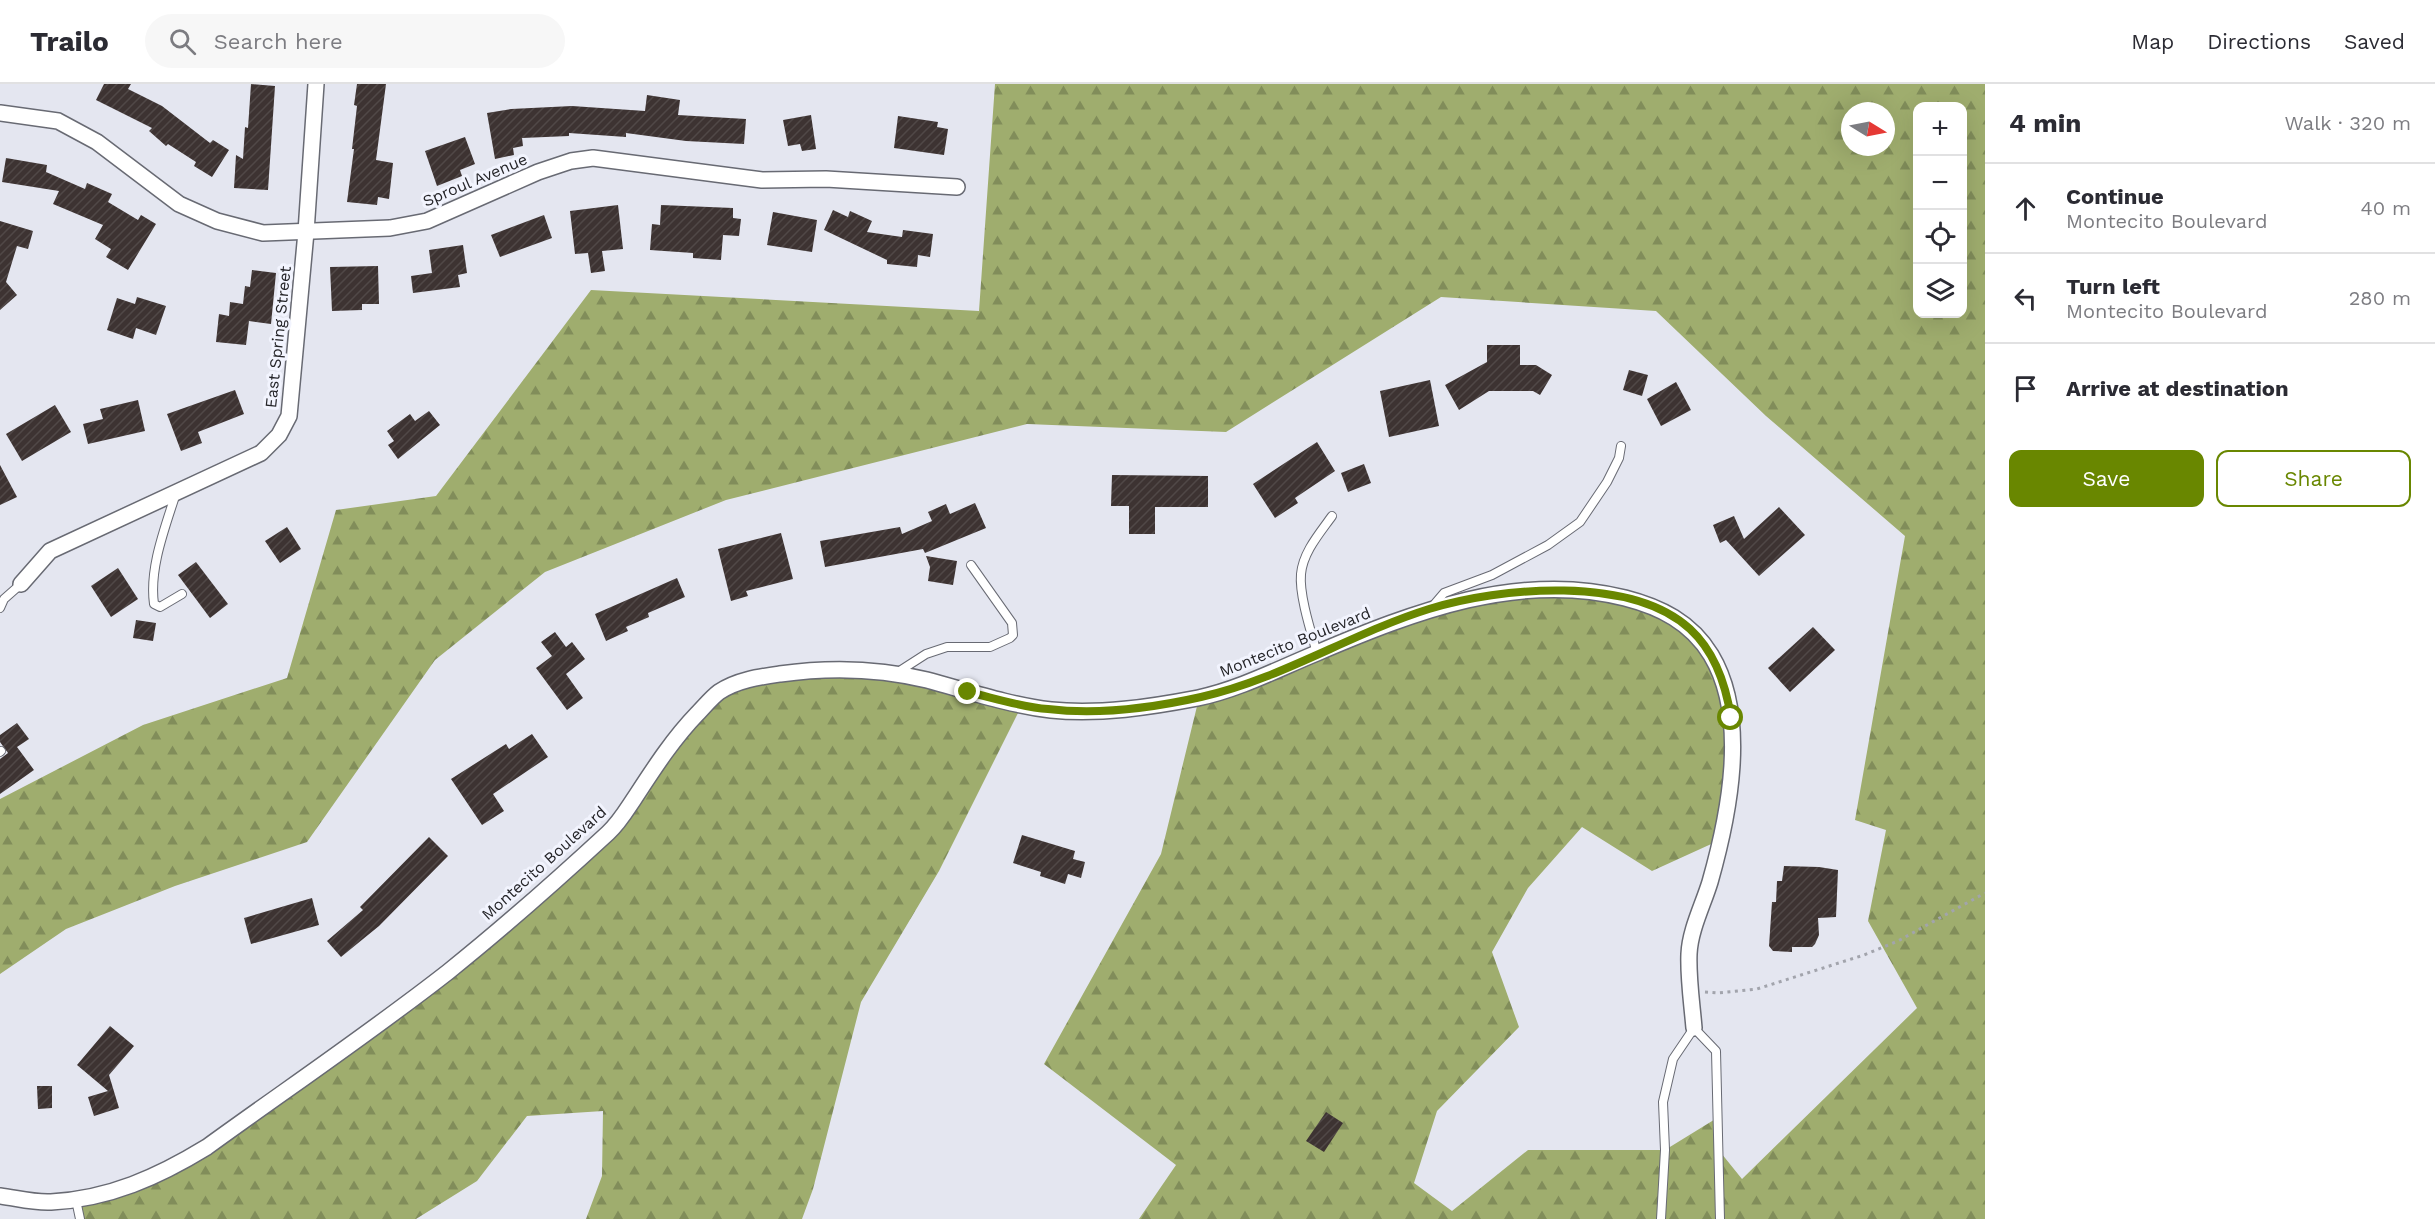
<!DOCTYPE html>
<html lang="en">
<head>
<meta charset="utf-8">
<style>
  :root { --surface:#fff; --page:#f7f7f7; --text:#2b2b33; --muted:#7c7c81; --line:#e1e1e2; --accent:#698700 }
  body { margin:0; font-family:"Work Sans",sans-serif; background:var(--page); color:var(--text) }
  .controls { position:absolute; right:18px; top:18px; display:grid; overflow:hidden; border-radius:12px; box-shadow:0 6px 24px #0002 }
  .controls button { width:54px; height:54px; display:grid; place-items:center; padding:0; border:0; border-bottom:2px solid var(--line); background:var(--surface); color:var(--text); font:30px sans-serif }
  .compass { position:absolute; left:1841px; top:18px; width:54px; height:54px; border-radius:50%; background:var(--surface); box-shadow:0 6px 24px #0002; rotate:100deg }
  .stop { position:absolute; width:18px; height:18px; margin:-14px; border:4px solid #698700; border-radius:50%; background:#fff }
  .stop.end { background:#698700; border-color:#fff; box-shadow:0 2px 6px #0008 }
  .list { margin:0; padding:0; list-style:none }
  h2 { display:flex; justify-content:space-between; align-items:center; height:78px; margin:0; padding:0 24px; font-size:26px }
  h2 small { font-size:20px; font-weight:400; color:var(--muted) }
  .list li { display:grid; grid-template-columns:39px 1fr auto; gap:18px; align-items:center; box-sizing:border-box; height:90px; padding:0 24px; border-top:2px solid var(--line) }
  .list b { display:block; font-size:22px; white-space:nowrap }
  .list p { margin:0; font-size:20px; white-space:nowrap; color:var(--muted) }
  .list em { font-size:20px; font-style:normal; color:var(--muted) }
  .actions { display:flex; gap:12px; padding:18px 24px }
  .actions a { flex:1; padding:14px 0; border:2px solid var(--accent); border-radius:12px; text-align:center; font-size:21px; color:var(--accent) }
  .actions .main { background:var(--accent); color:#fff }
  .icon { flex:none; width:33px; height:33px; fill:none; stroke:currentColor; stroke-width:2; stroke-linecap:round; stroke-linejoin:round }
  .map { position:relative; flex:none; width:1985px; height:1135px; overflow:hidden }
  header { display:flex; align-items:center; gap:36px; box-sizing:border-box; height:84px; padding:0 30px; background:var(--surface); border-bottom:2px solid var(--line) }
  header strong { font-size:28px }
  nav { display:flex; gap:33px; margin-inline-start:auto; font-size:21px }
  .search { width:420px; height:54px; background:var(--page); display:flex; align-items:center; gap:15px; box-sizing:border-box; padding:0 21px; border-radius:33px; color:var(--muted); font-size:22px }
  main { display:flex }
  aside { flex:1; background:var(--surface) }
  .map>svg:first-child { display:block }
  .forest { fill:url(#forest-firs); fill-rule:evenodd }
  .building { fill:url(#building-hatch) }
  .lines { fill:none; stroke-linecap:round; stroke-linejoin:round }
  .lane-casing { stroke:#686a73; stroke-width:10 }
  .street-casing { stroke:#686a73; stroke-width:18 }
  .path { stroke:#a2a4ac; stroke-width:3; stroke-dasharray:3 4.5; stroke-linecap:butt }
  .lane { stroke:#fff; stroke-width:8 }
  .street { stroke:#fff; stroke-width:15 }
  .route { stroke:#698700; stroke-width:8 }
  .labels { text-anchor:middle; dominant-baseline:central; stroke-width:6; stroke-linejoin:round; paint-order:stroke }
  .street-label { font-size:16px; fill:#252529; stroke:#f2f4fe }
</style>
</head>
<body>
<header>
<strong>Trailo</strong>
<div class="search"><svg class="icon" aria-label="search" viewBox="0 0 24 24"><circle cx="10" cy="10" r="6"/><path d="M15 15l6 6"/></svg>Search here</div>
<nav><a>Map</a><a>Directions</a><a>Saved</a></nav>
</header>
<main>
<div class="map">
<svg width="1985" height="1135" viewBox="0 0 1985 1135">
  <defs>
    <pattern id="forest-firs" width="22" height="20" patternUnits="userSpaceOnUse" patternTransform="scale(1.5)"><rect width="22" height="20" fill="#9fad6e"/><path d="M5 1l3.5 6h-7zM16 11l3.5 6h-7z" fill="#818d5a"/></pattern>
    <pattern id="building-hatch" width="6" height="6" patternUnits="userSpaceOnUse" patternTransform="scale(1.5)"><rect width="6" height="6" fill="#3d3332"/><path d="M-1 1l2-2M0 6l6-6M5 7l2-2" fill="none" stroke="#504847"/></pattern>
  </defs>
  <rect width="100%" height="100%" fill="#e4e6f0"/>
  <g class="forest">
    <path d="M 995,0 L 1985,0 L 1985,1135 L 1139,1135 L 1176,1081 L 1044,980 L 1161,770 L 1199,614 L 1406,533 L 1521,508 L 1644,519 L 1700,555 L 1731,634 L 1720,756 L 1652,787 L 1582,743 L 1528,804 L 1492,868 L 1519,943 L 1437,1027 L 1414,1099 L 1452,1127 L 1528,1066 L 1665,1066 L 1717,1034 L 1717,1064 L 1742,1095 L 1917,924 L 1868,837 L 1886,746 L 1855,736 L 1905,452 L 1766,332 L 1656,227 L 1441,213 L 1226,348 L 1027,340 L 726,416 L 545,488 L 435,576 L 307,758 L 175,802 L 66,845 L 0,890 L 0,715 L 143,641 L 287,594 L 336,426 L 436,412 L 591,206 L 979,227 ZM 1918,22 L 1962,22 L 1962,230 L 1918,230 ZM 1850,27 L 1886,27 L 1886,63 L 1850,63 Z"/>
    <polygon points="854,585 1022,621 939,787 861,918 813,1105 802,1135 586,1135 602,1092 603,1027 527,1032 477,1097 416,1135 80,1135 76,1116 172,1085 447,888 615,743 677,651 737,599"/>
  </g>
  <g class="building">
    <polygon points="104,0 131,0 128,5 162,22 210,59 213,56 229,66 212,93 194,82 196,78 168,60 166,62 149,47 152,44 96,16"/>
    <polygon points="251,0 275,2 268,106 234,104 236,71 243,75 245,43 248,44"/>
    <polygon points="357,0 386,0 376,76 393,79 389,115 378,113 377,121 347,118 354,65 352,65 357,22 354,21"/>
    <polygon points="647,11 680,16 678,31 746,35 744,60 686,57 626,49 626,53 569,49 569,52 522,54 523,62 513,64 514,71 495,75 487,29 511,25 572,22 645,27"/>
    <polygon points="811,31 816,65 802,67 800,60 788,62 783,36"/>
    <polygon points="898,32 938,38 937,43 948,45 944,71 894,64"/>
    <polygon points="465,53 475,80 460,86 462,92 437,102 425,67"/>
    <polygon points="6,74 47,81 46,88 85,105 87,99 112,110 108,118 138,136 141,131 156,140 128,186 106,173 111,165 95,155 103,141 53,120 59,107 2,98"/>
    <polygon points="618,121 623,165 602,167 605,187 591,189 588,169 575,170 570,127"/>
    <polygon points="661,121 733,124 733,134 741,135 739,152 723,151 721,176 693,174 693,169 650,166 652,140 660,141"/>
    <polygon points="833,126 848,133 850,127 872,137 867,148 902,153 903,146 933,150 930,173 918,171 917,183 887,180 887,176 824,146"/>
    <polygon points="773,128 817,136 812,168 767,161"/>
    <polygon points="544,131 552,154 500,173 491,151"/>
    <polygon points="0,137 33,147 28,165 17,162 6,198 17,211 0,226"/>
    <polygon points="463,161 467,189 458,191 460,203 413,209 411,192 432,189 429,166"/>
    <polygon points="378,182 379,220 362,220 362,226 332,227 330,183"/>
    <polygon points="252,186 276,189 271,240 249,237 246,261 216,258 219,230 229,232 230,218 243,220 245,202 250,203"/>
    <polygon points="137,213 166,222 156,251 136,244 133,255 107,246 117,214 135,220"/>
    <polygon points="1487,261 1520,261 1520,281 1536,281 1552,291 1540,311 1533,307 1489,307 1459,326 1445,301 1487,278"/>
    <polygon points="1629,286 1648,291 1642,312 1623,306"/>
    <polygon points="1430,296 1439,342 1389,353 1380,307"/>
    <polygon points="1676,298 1691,326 1661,342 1647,315"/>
    <polygon points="235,306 244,330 198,348 202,359 181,367 167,330"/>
    <polygon points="138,316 145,347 88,360 83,340 103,335 100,325"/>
    <polygon points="55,321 71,348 22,377 6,350"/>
    <polygon points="429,327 440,341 398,375 388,361 394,357 387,347 410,330 415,337"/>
    <polygon points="1317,358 1335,387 1295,414 1298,419 1275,434 1253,400"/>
    <polygon points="1364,380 1371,399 1348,408 1341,389"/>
    <polygon points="0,381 17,413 0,421"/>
    <polygon points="1112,391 1208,392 1208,423 1155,423 1155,450 1129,450 1129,422 1111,422"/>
    <polygon points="975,419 986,444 925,469 923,465 825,483 820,457 900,443 902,450 932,437 928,428 946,420 950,430"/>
    <polygon points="1779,423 1805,451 1759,492 1726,456 1720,459 1713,441 1734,432 1744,455"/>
    <polygon points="287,443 301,465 280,479 265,457"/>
    <polygon points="781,449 793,495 746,507 748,512 731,517 718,465"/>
    <polygon points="926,472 957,477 953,501 928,497 930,483"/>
    <polygon points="196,478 228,520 210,534 178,491"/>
    <polygon points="118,484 138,515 111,533 91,502"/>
    <polygon points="677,494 685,513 648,529 649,533 626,543 628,547 606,557 595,530"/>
    <polygon points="136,536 156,539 153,557 133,554"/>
    <polygon points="1813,543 1835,566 1790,608 1768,584"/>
    <polygon points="555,548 566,563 572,558 585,575 566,590 583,614 567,626 536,584 552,572 541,558"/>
    <polygon points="17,639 29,655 17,663 34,686 0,710 0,675 8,669 0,658 0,651"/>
    <polygon points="532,650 548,673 493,710 504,727 482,741 451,695 506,660 509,665"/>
    <polygon points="1022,751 1075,767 1073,775 1085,778 1081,794 1068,790 1065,800 1040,792 1041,788 1013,779"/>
    <polygon points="429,753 448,772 379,842 341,873 327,857 363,826 360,823"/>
    <polygon points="1784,782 1819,783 1838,786 1836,833 1818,834 1819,851 1815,860 1812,863 1792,863 1792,868 1773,867 1769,862 1772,818 1776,818 1777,797 1782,797"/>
    <polygon points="312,814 319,841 251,860 244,834"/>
    <polygon points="110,942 134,962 109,991 119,1024 94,1032 88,1013 108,1007 77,981"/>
    <polygon points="37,1002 52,1002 52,1024 38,1025"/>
    <polygon points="1326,1028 1343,1039 1324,1068 1306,1057"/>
  </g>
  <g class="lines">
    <defs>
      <g id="lane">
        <path d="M 176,409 C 165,444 149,484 154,520 L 160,523 L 182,510"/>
        <polyline points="1432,523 1444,509 1492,491 1548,461 1580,438 1607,398 1619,374 1621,362"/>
        <polyline points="0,524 4,515 21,500"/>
        <path d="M 1317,569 C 1311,548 1299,511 1301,490 C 1303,468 1320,449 1332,432"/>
        <polyline points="898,588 926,570 947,563 990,563 1010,554 1013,551 1012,539 971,481"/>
        <polyline points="0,668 1,667"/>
        <polyline points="76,1116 80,1135"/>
        <polyline points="1661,1135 1665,1066 1663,1018 1673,975 1694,944 1716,967 1720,1135"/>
      </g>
      <g id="street">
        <polyline points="0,29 58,37 97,58 179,120 217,137 263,149 390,144 427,137 538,88 571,77 593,74 762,96 826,95 957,103"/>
        <polyline points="21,500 50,467 261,369 279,351 289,332 306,148 316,0"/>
        <path d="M 0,1112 C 16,1114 34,1119 51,1118 C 109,1115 158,1093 207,1063 C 287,1005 370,949 448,888 C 503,844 556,797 608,749 C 619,739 626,727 634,715 C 653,686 672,656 697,630 C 704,623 711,614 719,608 C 737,596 759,593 780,590 C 829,583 878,584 927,596 C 968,607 1009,621 1051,626 C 1099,631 1151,623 1198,614 C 1240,605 1278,585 1317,569 C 1413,528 1519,487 1625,514 C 1660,523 1691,538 1711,571 C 1749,634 1729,731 1710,798 C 1703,821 1690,846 1689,870 C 1688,894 1692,920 1694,944"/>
      </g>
    </defs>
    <use href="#lane" class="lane-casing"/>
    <use href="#street" class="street-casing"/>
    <polyline class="path" points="1705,908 1718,909 1757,905 1864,871 1898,857 1985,809"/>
    <use href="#lane" class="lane"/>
    <use href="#street" class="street"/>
  </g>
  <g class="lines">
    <path class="route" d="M 968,608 C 994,614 1021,623 1048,625 C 1097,631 1152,624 1201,613 C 1279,596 1352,549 1429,525 C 1500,503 1631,491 1690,545 C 1715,568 1726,601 1731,634"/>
  </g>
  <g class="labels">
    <g class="street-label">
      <text transform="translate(475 96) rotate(-23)">Sproul Avenue</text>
      <text transform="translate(278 253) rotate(-84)">East Spring Street</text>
      <text transform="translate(1295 558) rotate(-22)">Montecito Boulevard</text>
      <text transform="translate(544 779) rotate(-42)">Montecito Boulevard</text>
    </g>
  </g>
</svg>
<div class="controls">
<button>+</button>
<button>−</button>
<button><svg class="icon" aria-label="locate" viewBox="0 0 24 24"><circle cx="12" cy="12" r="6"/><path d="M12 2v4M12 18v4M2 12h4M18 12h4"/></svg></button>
<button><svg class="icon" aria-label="layers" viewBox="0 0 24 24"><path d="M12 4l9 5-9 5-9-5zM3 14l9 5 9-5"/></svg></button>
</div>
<svg class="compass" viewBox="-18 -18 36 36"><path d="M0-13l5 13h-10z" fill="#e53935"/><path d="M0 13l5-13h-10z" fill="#7c7c81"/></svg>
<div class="stop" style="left:1731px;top:634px"></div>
<div class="stop end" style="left:968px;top:608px"></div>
</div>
<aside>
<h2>4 min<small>Walk · 320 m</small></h2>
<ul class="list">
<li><svg class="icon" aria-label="ahead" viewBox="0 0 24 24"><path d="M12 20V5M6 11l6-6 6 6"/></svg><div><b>Continue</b><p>Montecito Boulevard</p></div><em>40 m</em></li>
<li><svg class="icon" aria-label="left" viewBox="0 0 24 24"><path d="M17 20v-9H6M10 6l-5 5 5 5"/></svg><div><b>Turn left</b><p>Montecito Boulevard</p></div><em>280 m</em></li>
<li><svg class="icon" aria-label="arrive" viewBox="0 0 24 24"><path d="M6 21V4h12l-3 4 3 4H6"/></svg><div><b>Arrive at destination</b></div></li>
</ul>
<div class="actions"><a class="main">Save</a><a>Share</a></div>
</aside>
</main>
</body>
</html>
